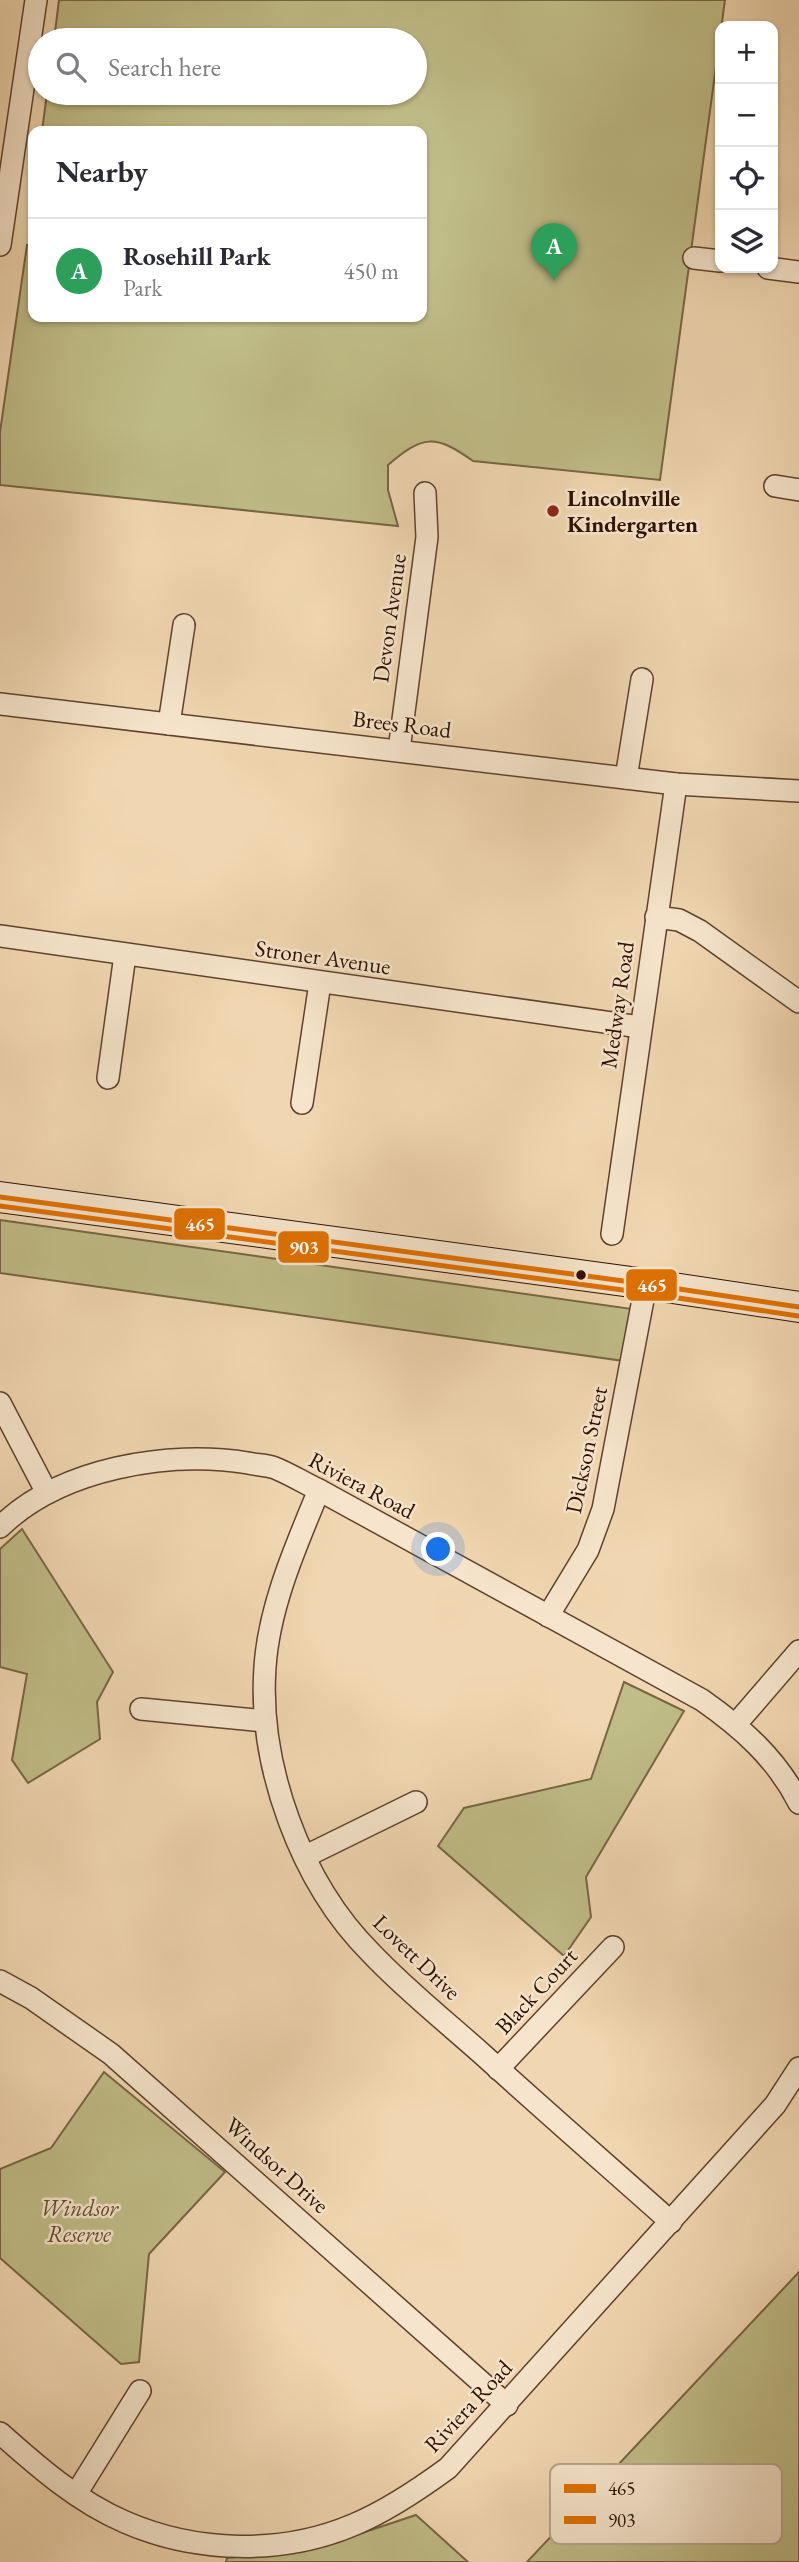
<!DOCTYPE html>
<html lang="en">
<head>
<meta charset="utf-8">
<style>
  :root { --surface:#fff; --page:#f2f2f3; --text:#2b2b33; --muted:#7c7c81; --line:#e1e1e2; --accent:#8f2418 }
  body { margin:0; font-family:"EB Garamond",serif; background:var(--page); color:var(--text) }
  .controls { position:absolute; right:21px; top:21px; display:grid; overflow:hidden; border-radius:14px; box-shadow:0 2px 5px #0004 }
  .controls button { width:63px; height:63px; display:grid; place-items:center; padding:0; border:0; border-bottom:2px solid var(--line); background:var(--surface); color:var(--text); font:35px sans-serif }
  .you { position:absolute; left:439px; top:1550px; width:24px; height:24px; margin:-18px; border:5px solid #fff; border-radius:50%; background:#1a73e8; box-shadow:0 0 0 10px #1a73e833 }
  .badge { display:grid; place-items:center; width:46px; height:46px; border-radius:50%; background:var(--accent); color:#fff; font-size:23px; font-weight:700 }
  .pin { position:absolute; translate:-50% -58px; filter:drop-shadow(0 2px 4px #0008) }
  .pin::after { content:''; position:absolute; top:37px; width:24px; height:21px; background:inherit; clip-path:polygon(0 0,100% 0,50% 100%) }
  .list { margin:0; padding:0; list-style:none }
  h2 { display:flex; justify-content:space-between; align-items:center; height:91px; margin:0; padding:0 28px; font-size:30px }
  h2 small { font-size:23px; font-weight:400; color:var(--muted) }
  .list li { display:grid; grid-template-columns:46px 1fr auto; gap:21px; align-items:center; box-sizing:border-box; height:105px; padding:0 28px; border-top:2px solid var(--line) }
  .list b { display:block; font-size:26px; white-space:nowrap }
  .list p { margin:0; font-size:23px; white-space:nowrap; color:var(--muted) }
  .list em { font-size:23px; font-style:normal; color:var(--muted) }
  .icon { flex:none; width:38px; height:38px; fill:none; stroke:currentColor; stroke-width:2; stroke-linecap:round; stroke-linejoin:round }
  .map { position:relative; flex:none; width:799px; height:2562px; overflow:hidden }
  .search { position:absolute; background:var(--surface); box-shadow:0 2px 5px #0004; left:28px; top:28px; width:399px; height:77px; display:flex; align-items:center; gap:18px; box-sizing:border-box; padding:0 24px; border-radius:38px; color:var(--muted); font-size:26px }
  .panel { position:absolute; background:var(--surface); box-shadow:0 2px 5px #0004; left:28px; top:126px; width:399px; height:196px; border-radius:14px }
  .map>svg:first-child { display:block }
  .green { fill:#c0bd88; stroke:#764; stroke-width:2 }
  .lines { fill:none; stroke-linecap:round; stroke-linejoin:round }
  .minor-casing { stroke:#5f422d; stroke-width:24 }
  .secondary-casing { stroke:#2e1001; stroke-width:32 }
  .minor { stroke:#f6e5cc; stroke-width:21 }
  .secondary { stroke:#f6e5cc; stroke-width:30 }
  .bus-1-casing { stroke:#f6e5cc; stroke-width:10 }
  .bus-2-casing { stroke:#f6e5cc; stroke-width:10 }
  .bus-1 { stroke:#e07100; stroke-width:5 }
  .bus-2 { stroke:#e07100; stroke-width:5 }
  .poi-dot { fill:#8f2418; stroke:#f6e5cc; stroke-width:2.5 }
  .bus-dot { fill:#2e1001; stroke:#f6e5cc; stroke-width:2.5 }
  .labels { text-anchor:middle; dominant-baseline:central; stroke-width:5; stroke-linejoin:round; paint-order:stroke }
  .poi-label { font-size:23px; font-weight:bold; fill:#2e1001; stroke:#f6e5cc; text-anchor:start }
  .street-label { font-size:23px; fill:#2e1001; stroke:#f6e5cc }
  .park-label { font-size:23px; font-style:italic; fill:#614d30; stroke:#f6e5cc }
  .key { fill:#f6e5cc; stroke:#baa58f; stroke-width:2 }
  .key-label { font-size:19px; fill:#2e1001 }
  .line-badge { stroke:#f6e5cc; stroke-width:2.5 }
  .badge-label { font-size:19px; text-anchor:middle; font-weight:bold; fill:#fff }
</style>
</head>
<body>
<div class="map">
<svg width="799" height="2562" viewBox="0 0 799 2562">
  <rect width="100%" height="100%" fill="#f1d7b1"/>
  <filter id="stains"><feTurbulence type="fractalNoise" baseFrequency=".00286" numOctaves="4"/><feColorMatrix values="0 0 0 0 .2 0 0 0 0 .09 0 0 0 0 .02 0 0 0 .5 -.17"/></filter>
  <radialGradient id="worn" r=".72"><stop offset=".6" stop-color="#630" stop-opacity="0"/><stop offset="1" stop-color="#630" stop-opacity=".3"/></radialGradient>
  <g class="green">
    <path d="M 59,0 L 725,0 L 660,480 L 473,461 C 435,434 423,435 388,465 L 388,490 L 398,526 L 0,485 L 0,432 L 27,245 L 33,246 L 33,317 L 422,317 L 422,131 L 42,131 L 47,93 L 415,93 L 415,40 L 54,40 Z"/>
    <polygon points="0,1220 632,1309 624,1361 0,1273"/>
    <polygon points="22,1529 113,1672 97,1702 100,1739 28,1783 12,1760 27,1674 0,1667 0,1549"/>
    <polygon points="624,1682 684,1711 586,1877 591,1917 564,1956 438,1846 464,1808 591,1779"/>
    <polygon points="104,2072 225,2172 149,2254 139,2362 121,2364 0,2258 0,2169 51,2148"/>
    <polygon points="799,2272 799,2562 527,2562"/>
    <polygon points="416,2515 468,2562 226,2562 227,2558 314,2549"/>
  </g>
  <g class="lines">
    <defs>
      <g id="minor">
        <polyline points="0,245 36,0"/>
        <polyline points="694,258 720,261"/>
        <polyline points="768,268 799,272"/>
        <polyline points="775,486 799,490"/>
        <polyline points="0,704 676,784 799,791"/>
        <polyline points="169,724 184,625"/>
        <polyline points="399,750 427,537 425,493"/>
        <polyline points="626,778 642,679"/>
        <polyline points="656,917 679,920 700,931 799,1002"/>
        <polyline points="0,936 640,1027"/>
        <polyline points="108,1078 125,955"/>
        <polyline points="302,1103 320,983"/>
        <polyline points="612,1234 676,784"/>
        <polyline points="0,1403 47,1493"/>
        <path d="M 319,1490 C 296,1546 269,1606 265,1667 C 258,1766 301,1883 371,1953 C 405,1989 444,2020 481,2053 C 544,2110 608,2166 671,2222"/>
        <path d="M 0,1527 C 60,1468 169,1450 248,1463 C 257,1465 267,1465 275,1468 C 290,1474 304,1483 319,1490 L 702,1700 C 742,1728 777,1759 799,1803"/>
        <polyline points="548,1616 588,1550 603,1509 646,1284"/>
        <polyline points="141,1709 265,1721"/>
        <polyline points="736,1724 799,1651"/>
        <polyline points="306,1856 416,1802"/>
        <polyline points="0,1981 31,1998 111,2054 507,2405"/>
        <polyline points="498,2069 613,1947"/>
        <path d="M 0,2433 C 37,2466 78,2502 125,2522 C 196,2553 282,2555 353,2525 C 387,2511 418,2490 448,2468 L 775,2105 L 799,2068"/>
        <polyline points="76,2494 140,2391"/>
      </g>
      <polyline id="secondary" points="0,1197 646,1284 799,1307"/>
    </defs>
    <use href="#minor" class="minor-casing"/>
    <use href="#secondary" class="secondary-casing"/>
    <use href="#minor" class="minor"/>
    <use href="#secondary" class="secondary"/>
    <defs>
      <polyline id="bus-1" points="0,1197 646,1284 799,1307"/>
      <polyline id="bus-2" points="0,1206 645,1293 798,1316"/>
    </defs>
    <use href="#bus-1" class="bus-1-casing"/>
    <use href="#bus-2" class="bus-2-casing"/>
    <use href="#bus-1" class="bus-1"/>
    <use href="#bus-2" class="bus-2"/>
  </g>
  <circle class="poi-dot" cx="553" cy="511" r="7"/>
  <circle class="bus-dot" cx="581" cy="1275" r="6"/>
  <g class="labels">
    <g class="poi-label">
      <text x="567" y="498">Lincolnville<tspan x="567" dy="26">Kindergarten</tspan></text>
    </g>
    <g class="street-label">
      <text transform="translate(389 618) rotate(-82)">Devon Avenue</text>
      <text transform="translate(402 724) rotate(7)">Brees Road</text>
      <text transform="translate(323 957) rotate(8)">Stroner Avenue</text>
      <text transform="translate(617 1005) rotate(-82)">Medway Road</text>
      <text transform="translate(586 1450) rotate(-78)">Dickson Street</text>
      <text transform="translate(362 1485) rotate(28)">Riviera Road</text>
      <text transform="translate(417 1957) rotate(44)">Lovett Drive</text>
      <text transform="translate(536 1991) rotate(-47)">Black Court</text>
      <text transform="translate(277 2165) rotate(42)">Windsor Drive</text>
      <text transform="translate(468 2406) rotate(-47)">Riviera Road</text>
    </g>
    <g class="park-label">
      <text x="79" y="2208">Windsor<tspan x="79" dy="26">Reserve</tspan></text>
    </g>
  </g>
  <rect x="550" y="2464" width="232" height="80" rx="10" class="key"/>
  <rect x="564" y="2484" width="32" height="9" fill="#e07100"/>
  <rect x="564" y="2516" width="32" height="8" fill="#e07100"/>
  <g class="key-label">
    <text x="608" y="2495">465</text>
    <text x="608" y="2527">903</text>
  </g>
  <g class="line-badge">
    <rect x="173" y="1207" width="53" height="34" rx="7" fill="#e07100"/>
    <rect x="277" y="1230" width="53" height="34" rx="7" fill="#e07100"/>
    <rect x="625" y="1268" width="53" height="34" rx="7" fill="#e07100"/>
  </g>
  <g class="badge-label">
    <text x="200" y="1231">465</text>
    <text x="304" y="1254">903</text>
    <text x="652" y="1292">465</text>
  </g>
  <rect width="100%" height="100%" filter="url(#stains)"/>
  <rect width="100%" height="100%" fill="url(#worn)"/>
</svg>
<div class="controls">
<button>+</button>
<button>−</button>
<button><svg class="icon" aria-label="locate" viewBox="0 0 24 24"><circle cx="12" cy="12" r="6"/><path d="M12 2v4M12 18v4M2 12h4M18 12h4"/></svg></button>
<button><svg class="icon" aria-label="layers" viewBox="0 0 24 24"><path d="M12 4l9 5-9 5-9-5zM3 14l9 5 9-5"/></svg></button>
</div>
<div class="you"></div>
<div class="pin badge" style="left:554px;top:281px;background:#2e9e5b">A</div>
<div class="search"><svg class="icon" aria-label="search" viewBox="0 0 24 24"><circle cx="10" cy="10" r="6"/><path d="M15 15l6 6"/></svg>Search here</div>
<section class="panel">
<h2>Nearby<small></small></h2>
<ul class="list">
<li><span class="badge" style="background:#2e9e5b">A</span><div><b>Rosehill Park</b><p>Park</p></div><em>450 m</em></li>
</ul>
</section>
</div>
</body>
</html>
